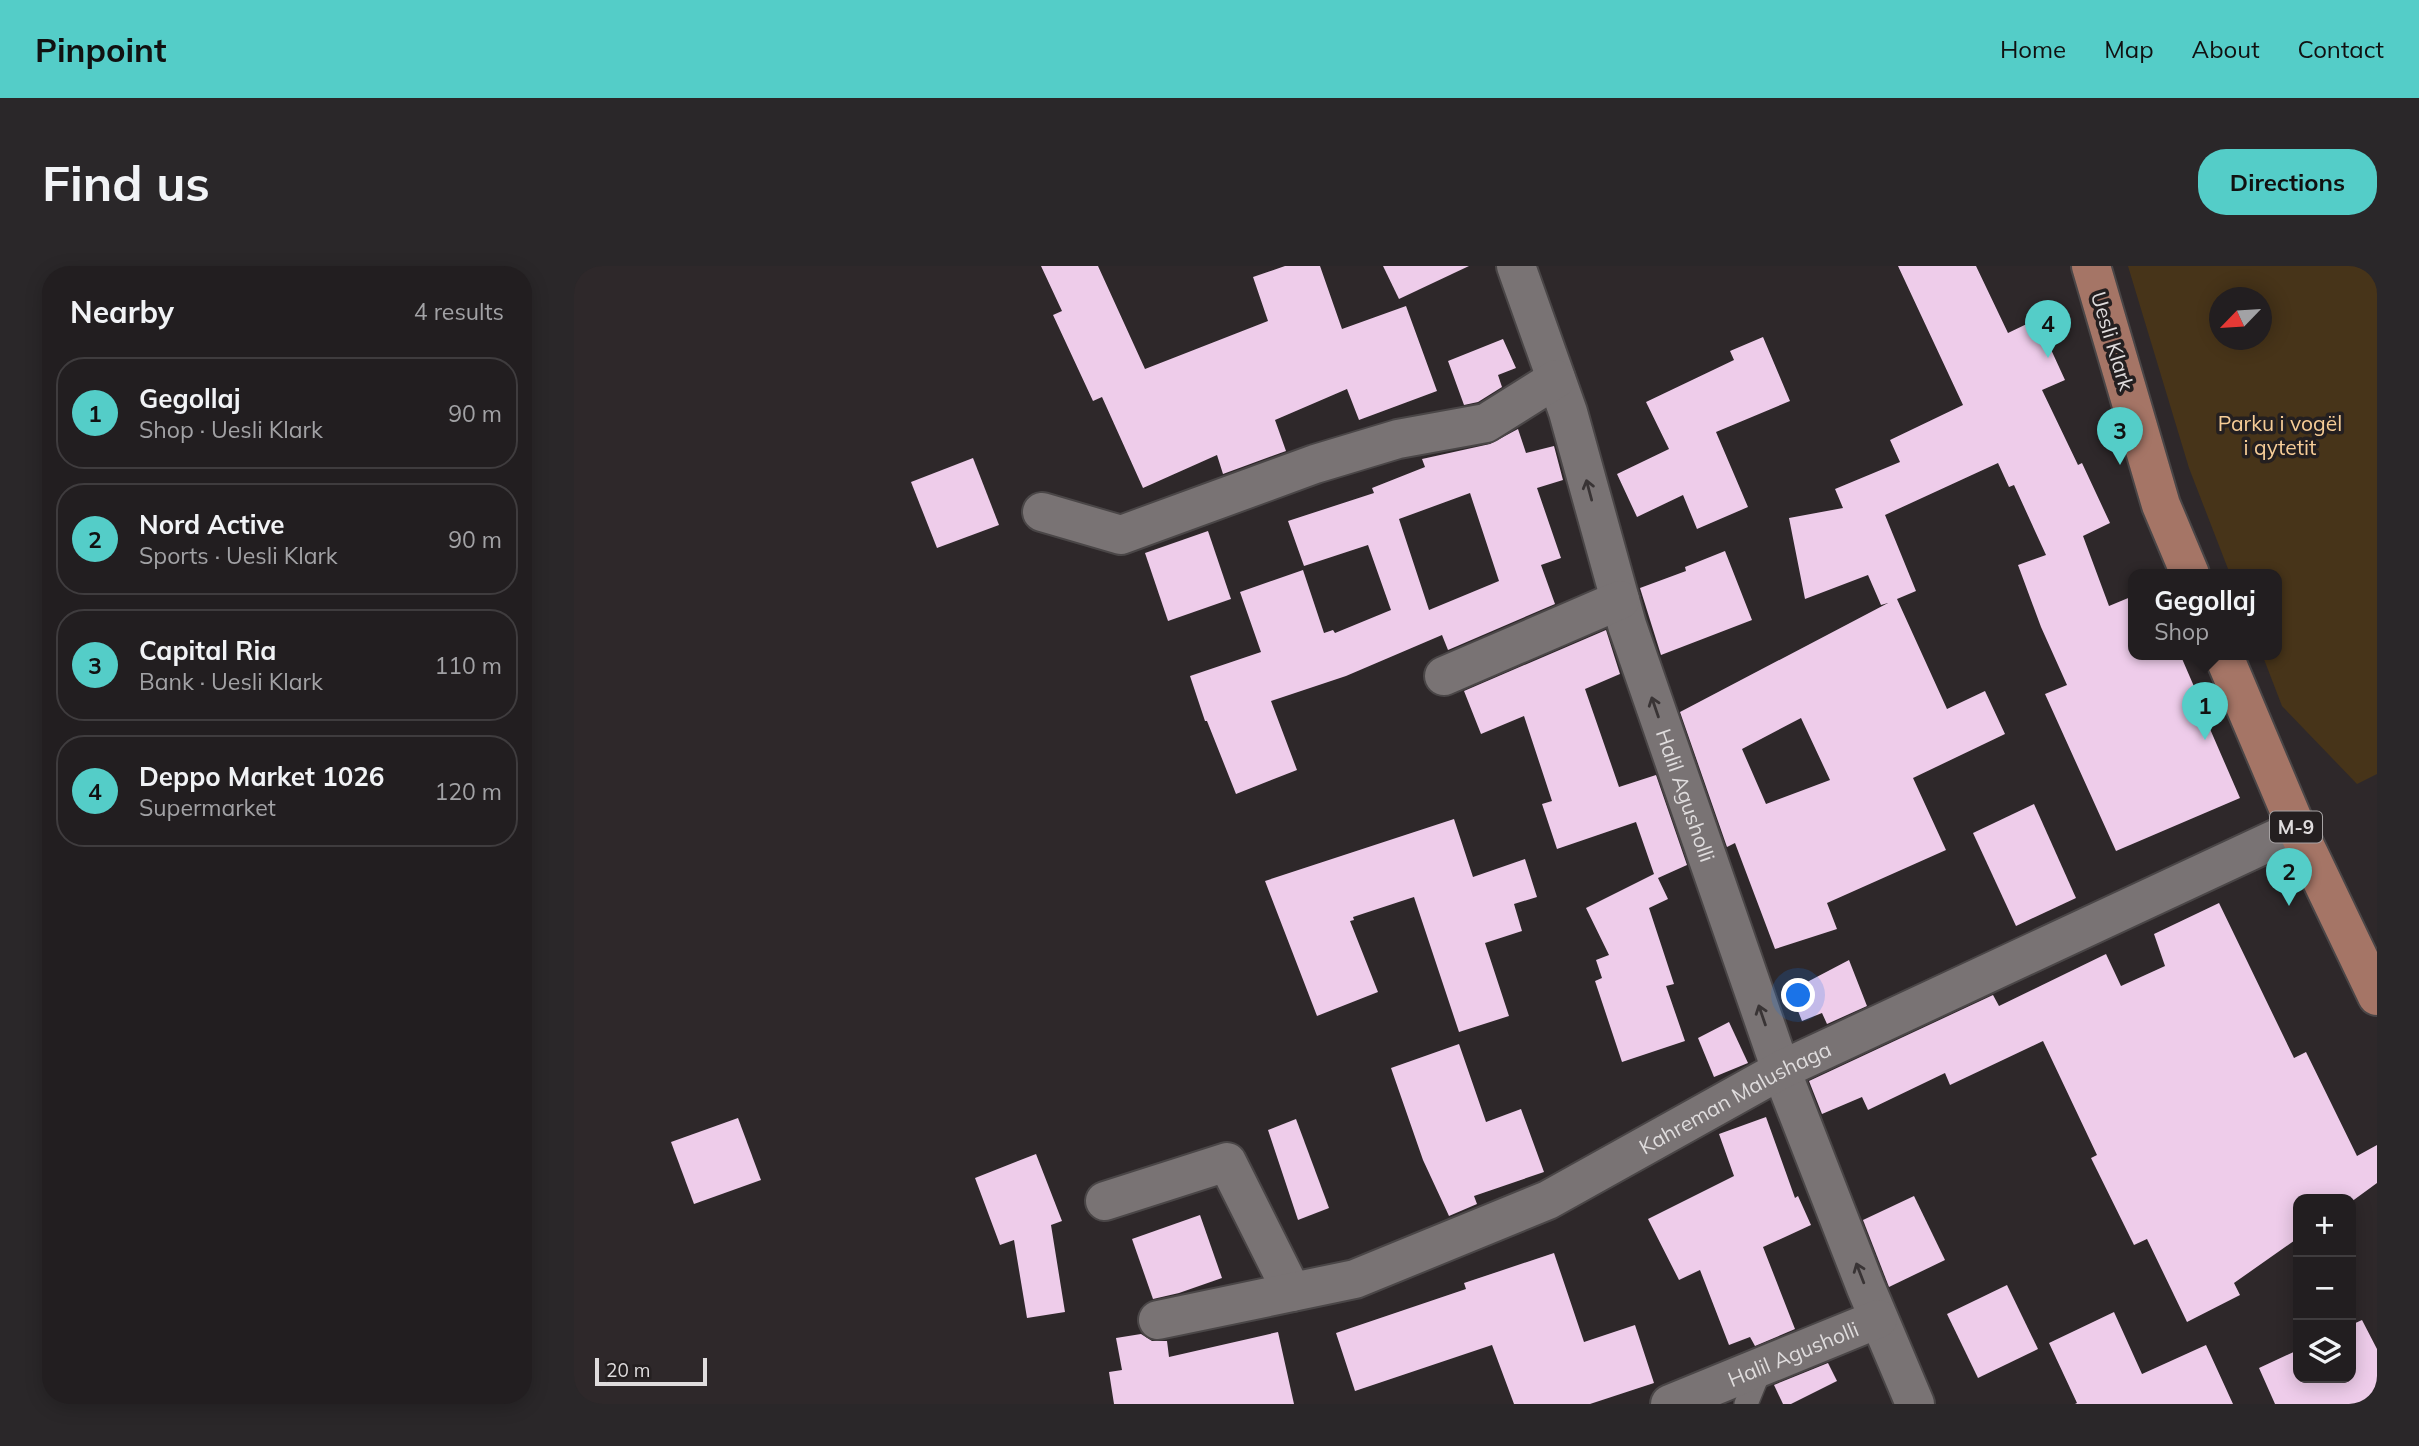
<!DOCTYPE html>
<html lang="en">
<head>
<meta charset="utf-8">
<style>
  :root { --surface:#221e20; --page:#2a2729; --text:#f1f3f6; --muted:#a2a2a5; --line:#3f3c3e; --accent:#54cdc8 }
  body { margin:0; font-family:Mulish,sans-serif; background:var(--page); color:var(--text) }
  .controls { position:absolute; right:21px; bottom:21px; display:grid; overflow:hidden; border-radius:14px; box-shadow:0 4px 18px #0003 }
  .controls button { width:63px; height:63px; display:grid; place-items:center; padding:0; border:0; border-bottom:2px solid var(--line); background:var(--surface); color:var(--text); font:35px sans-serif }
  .compass { position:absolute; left:1635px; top:21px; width:63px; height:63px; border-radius:50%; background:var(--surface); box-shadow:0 4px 18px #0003; rotate:245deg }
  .scale { position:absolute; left:21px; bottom:18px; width:112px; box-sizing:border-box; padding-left:7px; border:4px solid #dfdcdd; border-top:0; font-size:19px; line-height:24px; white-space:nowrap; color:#dfdcdd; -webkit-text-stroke:5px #241f20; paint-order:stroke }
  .you { position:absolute; left:1225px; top:730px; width:24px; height:24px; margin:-18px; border:5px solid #fff; border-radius:50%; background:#1a73e8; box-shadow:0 0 0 10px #1a73e833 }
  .badge { display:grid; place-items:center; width:46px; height:46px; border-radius:50%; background:var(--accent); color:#111; font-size:23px; font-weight:700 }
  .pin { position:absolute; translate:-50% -58px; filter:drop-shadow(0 2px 4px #0008) }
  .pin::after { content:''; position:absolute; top:37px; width:24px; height:21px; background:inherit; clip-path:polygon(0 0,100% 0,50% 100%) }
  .popup { position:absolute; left:1554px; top:303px; width:154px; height:91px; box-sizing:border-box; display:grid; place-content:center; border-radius:14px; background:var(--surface); filter:drop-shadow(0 2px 5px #0005); font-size:23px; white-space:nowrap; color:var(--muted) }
  .popup b { font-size:26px; color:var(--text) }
  .popup::after { content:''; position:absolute; left:50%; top:100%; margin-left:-14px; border:14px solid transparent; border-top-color:var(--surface) }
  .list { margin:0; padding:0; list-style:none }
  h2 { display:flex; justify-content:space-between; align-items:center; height:91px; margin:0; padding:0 28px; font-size:30px }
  h2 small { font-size:23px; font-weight:400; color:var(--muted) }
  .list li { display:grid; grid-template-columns:46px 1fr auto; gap:21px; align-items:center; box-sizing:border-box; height:112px; margin:0 14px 14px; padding:0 14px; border:2px solid var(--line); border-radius:28px }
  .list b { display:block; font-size:26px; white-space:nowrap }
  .list p { margin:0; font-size:23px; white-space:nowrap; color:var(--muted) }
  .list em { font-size:23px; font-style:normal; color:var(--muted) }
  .icon { flex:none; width:38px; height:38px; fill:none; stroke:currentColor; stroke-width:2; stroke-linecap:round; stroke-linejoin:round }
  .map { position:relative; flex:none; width:1803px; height:1138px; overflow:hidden; border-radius:28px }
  header { display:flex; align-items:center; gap:42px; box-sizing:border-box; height:98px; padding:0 35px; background:var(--accent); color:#111 }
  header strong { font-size:33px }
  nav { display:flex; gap:38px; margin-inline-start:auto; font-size:24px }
  .intro { display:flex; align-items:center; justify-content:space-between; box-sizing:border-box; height:168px; padding:0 42px }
  h1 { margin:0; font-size:49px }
  .button { padding:18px 32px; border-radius:28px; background:var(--accent); color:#111; font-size:24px; font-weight:700 }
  main { display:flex; gap:42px; padding:0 42px }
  aside { flex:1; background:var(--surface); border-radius:28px; box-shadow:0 4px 18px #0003 }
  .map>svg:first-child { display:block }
  .green { fill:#473419; fill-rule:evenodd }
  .building { fill:#eeccea; fill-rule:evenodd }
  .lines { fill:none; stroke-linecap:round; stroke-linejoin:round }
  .lane-casing { stroke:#4a4647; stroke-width:26 }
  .street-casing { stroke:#4a4647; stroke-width:42 }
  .primary-casing { stroke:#4a4647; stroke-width:42 }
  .lane { stroke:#797374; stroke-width:23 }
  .street { stroke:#797374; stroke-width:38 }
  .primary { stroke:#a57566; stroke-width:38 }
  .oneway { stroke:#393435 }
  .labels { text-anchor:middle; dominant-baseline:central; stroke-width:7; stroke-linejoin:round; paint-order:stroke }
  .shield { fill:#241f20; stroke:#a7a3a4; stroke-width:2 }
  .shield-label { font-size:19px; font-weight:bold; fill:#dfdcdd }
  .street-label { font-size:21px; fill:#dfdcdd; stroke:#241f20 }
  .park-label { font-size:21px; fill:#f7cd97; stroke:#241f20 }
</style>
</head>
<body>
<header>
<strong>Pinpoint</strong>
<nav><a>Home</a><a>Map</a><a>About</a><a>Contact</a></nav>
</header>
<div class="intro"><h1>Find us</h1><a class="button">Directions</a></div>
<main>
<aside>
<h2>Nearby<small>4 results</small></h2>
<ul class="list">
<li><span class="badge">1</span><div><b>Gegollaj</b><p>Shop · Uesli Klark</p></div><em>90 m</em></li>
<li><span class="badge">2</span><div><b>Nord Active</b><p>Sports · Uesli Klark</p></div><em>90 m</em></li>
<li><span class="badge">3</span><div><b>Capital Ria</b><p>Bank · Uesli Klark</p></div><em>110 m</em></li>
<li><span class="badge">4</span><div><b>Deppo Market 1026</b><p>Supermarket</p></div><em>120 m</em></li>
</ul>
</aside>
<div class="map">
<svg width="1803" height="1138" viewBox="0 0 1803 1138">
  <rect width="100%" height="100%" fill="#2e282a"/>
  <path class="green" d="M 1554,0 L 1803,0 L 1803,508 L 1783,518 L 1708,440 L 1688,388 L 1703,388 L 1703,308 L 1656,308 L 1615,202 ZM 1646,32 L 1688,32 L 1688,74 L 1646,74 Z"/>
  <g class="building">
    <polygon points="467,0 524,0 571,103 694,55 679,11 711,0 746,0 768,63 832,40 863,125 785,154 773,123 701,154 712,185 649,208 643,189 569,222 528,131 519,135 479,49 488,45"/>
    <polygon points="809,0 895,0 825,33"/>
    <path d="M 1324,0 L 1402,0 L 1434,67 L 1463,53 L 1491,114 L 1468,124 L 1504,199 L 1508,197 L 1536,257 L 1509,270 L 1535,340 L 1559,330 L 1559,388 L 1606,388 L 1628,439 L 1626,440 L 1666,532 L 1542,585 L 1471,428 L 1493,419 L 1467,361 L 1444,299 L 1472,289 L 1440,219 L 1435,221 L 1424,197 L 1311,249 L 1342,325 L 1323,333 L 1373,443 L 1411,425 L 1431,468 L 1339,512 L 1372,584 L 1253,637 L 1263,663 L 1201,683 L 1161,577 L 1153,581 L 1106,446 L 1314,337 L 1307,339 L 1294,309 L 1231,333 L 1215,252 L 1269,242 L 1261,223 L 1326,196 L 1316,174 L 1389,139 ZM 1227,452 L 1256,514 L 1192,538 L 1168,483 Z"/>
    <polygon points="1189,71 1216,135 1142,166 1174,241 1123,263 1109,229 1063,251 1043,208 1095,183 1072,136 1160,94 1156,85"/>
    <polygon points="929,73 942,102 924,109 928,121 904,136 890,139 874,95"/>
    <path d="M 944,163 L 952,187 L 980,180 L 989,214 L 963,222 L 987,292 L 967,299 L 981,338 L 874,384 L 868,369 L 772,410 L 697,435 L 723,504 L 662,528 L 633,455 L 631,455 L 616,410 L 687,386 L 666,326 L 729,304 L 750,367 L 759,364 L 761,367 L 817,344 L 794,279 L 730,300 L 714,255 L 800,227 L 798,222 L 851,201 L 848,193 L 916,178 ZM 896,227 L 925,315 L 855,344 L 825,253 Z"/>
    <polygon points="399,192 425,259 363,282 337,216"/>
    <polygon points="634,265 657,333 594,355 571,287"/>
    <polygon points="1151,285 1178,354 1087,389 1066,322 1112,305 1111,301"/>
    <polygon points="1032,364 1046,408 1011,423 1045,521 1082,509 1113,599 1084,612 1094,633 1075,642 1100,718 1092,720 1111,775 1048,796 1021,715 1028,712 1022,694 1035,689 1012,642 1080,608 1062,556 983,583 968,538 978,535 950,450 907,468 890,425"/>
    <polygon points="1460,538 1502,632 1442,660 1399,567"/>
    <polygon points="880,553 899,611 951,593 963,631 940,638 948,665 911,677 935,750 885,766 840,631 779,651 780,654 776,655 804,726 743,750 691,615"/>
    <polygon points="1645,637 1720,792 1732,786 1783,890 1803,879 1803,917 1777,936 1777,933 1724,933 1724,972 1660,1017 1666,1029 1613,1056 1573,973 1560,979 1517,892 1523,889 1469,775 1376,819 1371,807 1294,844 1288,831 1248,848 1235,815 1419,729 1425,740 1532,688 1547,720 1591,700 1580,668"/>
    <polygon points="1275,694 1293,740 1253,758 1248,747 1228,755 1216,725"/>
    <polygon points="1155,756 1174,797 1140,811 1124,772"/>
    <polygon points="885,778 912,856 947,843 970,906 900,930 903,938 875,950 849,894 817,802"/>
    <polygon points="1192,851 1221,932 1224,930 1237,959 1189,981 1221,1063 1181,1080 1176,1071 1155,1079 1126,1004 1105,1014 1074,953 1160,910 1145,868"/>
    <polygon points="164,852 187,914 120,938 97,876"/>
    <polygon points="722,853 755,942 724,954 694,864"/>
    <polygon points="462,888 488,955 477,959 491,1046 453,1052 440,974 426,979 401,912"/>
    <polygon points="1340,930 1371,994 1315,1021 1289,954"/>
    <polygon points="626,949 648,1012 605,1027 579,1033 558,973"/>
    <polygon points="980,987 1010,1076 1061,1059 1080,1117 1016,1138 940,1138 918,1079 781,1125 762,1067 892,1023 890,1017"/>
    <polygon points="1433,1019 1464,1083 1404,1112 1373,1048"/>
    <polygon points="1540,1046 1568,1108 1632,1079 1659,1138 1501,1138 1503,1137 1475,1077"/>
    <polygon points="1788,1054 1803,1083 1803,1138 1701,1138 1685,1102 1724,1084 1724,1112 1777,1112 1777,1059"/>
    <polygon points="704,1066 720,1138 540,1138 535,1106 548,1104 542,1072 567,1068 578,1075 593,1075 595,1091"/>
    <polygon points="1254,1097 1263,1115 1217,1138 1209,1138 1200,1119"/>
  </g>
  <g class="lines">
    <defs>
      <polyline id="lane" points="1172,1138 1187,1101"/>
      <g id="street">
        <path id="s1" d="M 942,0 L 994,146 L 1053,359 L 1207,804 L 1292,1022 L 1341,1138"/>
        <polyline points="468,246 547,269 741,198 824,173 912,157 982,113"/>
        <polyline points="870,410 1046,334"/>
        <polyline points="531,935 653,896 718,1026"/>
        <path id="s2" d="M 584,1054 L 781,1013 L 974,934 L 1207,804 L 1723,563"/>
        <path id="s3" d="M 1096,1138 L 1304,1053"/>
      </g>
      <g id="primary">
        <polyline points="1517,0 1587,239 1616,308"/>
        <polyline points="1649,388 1723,563 1803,730"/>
      </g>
    </defs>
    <use href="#lane" class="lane-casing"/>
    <use href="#street" class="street-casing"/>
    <use href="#primary" class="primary-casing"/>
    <use href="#lane" class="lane"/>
    <use href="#street" class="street"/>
    <use href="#primary" class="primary"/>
  </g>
  <defs><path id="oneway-shaft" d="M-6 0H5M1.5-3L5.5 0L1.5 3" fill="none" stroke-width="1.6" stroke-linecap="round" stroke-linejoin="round" transform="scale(1.75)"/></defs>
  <g class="oneway">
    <use href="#oneway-shaft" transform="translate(1015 224) rotate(-105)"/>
    <use href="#oneway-shaft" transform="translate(1081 441) rotate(-109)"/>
    <use href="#oneway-shaft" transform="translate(1188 749) rotate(-109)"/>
    <use href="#oneway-shaft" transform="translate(1286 1007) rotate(-111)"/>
  </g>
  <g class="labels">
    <rect class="shield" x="1696" y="545.5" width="52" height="31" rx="5"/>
    <g class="shield-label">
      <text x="1722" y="561">M-9</text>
    </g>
    <g class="street-label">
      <text transform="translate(1539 75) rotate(73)">Uesli Klark</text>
      <text stroke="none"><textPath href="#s1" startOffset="556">Halil Agusholli</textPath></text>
      <text stroke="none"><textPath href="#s2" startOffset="623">Kahreman Malushaga</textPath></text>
      <text stroke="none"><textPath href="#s3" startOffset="133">Halil Agusholli</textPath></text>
    </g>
    <g class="park-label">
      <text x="1706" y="157">Parku i vogël<tspan x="1706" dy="24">i qytetit</tspan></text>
    </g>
  </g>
</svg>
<div class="controls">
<button>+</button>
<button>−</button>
<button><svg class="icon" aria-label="layers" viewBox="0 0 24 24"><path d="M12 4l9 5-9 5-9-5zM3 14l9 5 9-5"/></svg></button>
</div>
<svg class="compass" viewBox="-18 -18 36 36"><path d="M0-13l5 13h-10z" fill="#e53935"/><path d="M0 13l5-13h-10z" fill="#a2a2a5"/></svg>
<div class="scale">20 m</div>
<div class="you"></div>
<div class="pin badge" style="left:1631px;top:474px">1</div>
<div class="popup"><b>Gegollaj</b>Shop</div>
<div class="pin badge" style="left:1715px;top:640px">2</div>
<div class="pin badge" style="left:1546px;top:199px">3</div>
<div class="pin badge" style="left:1474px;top:92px">4</div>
</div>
</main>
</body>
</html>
